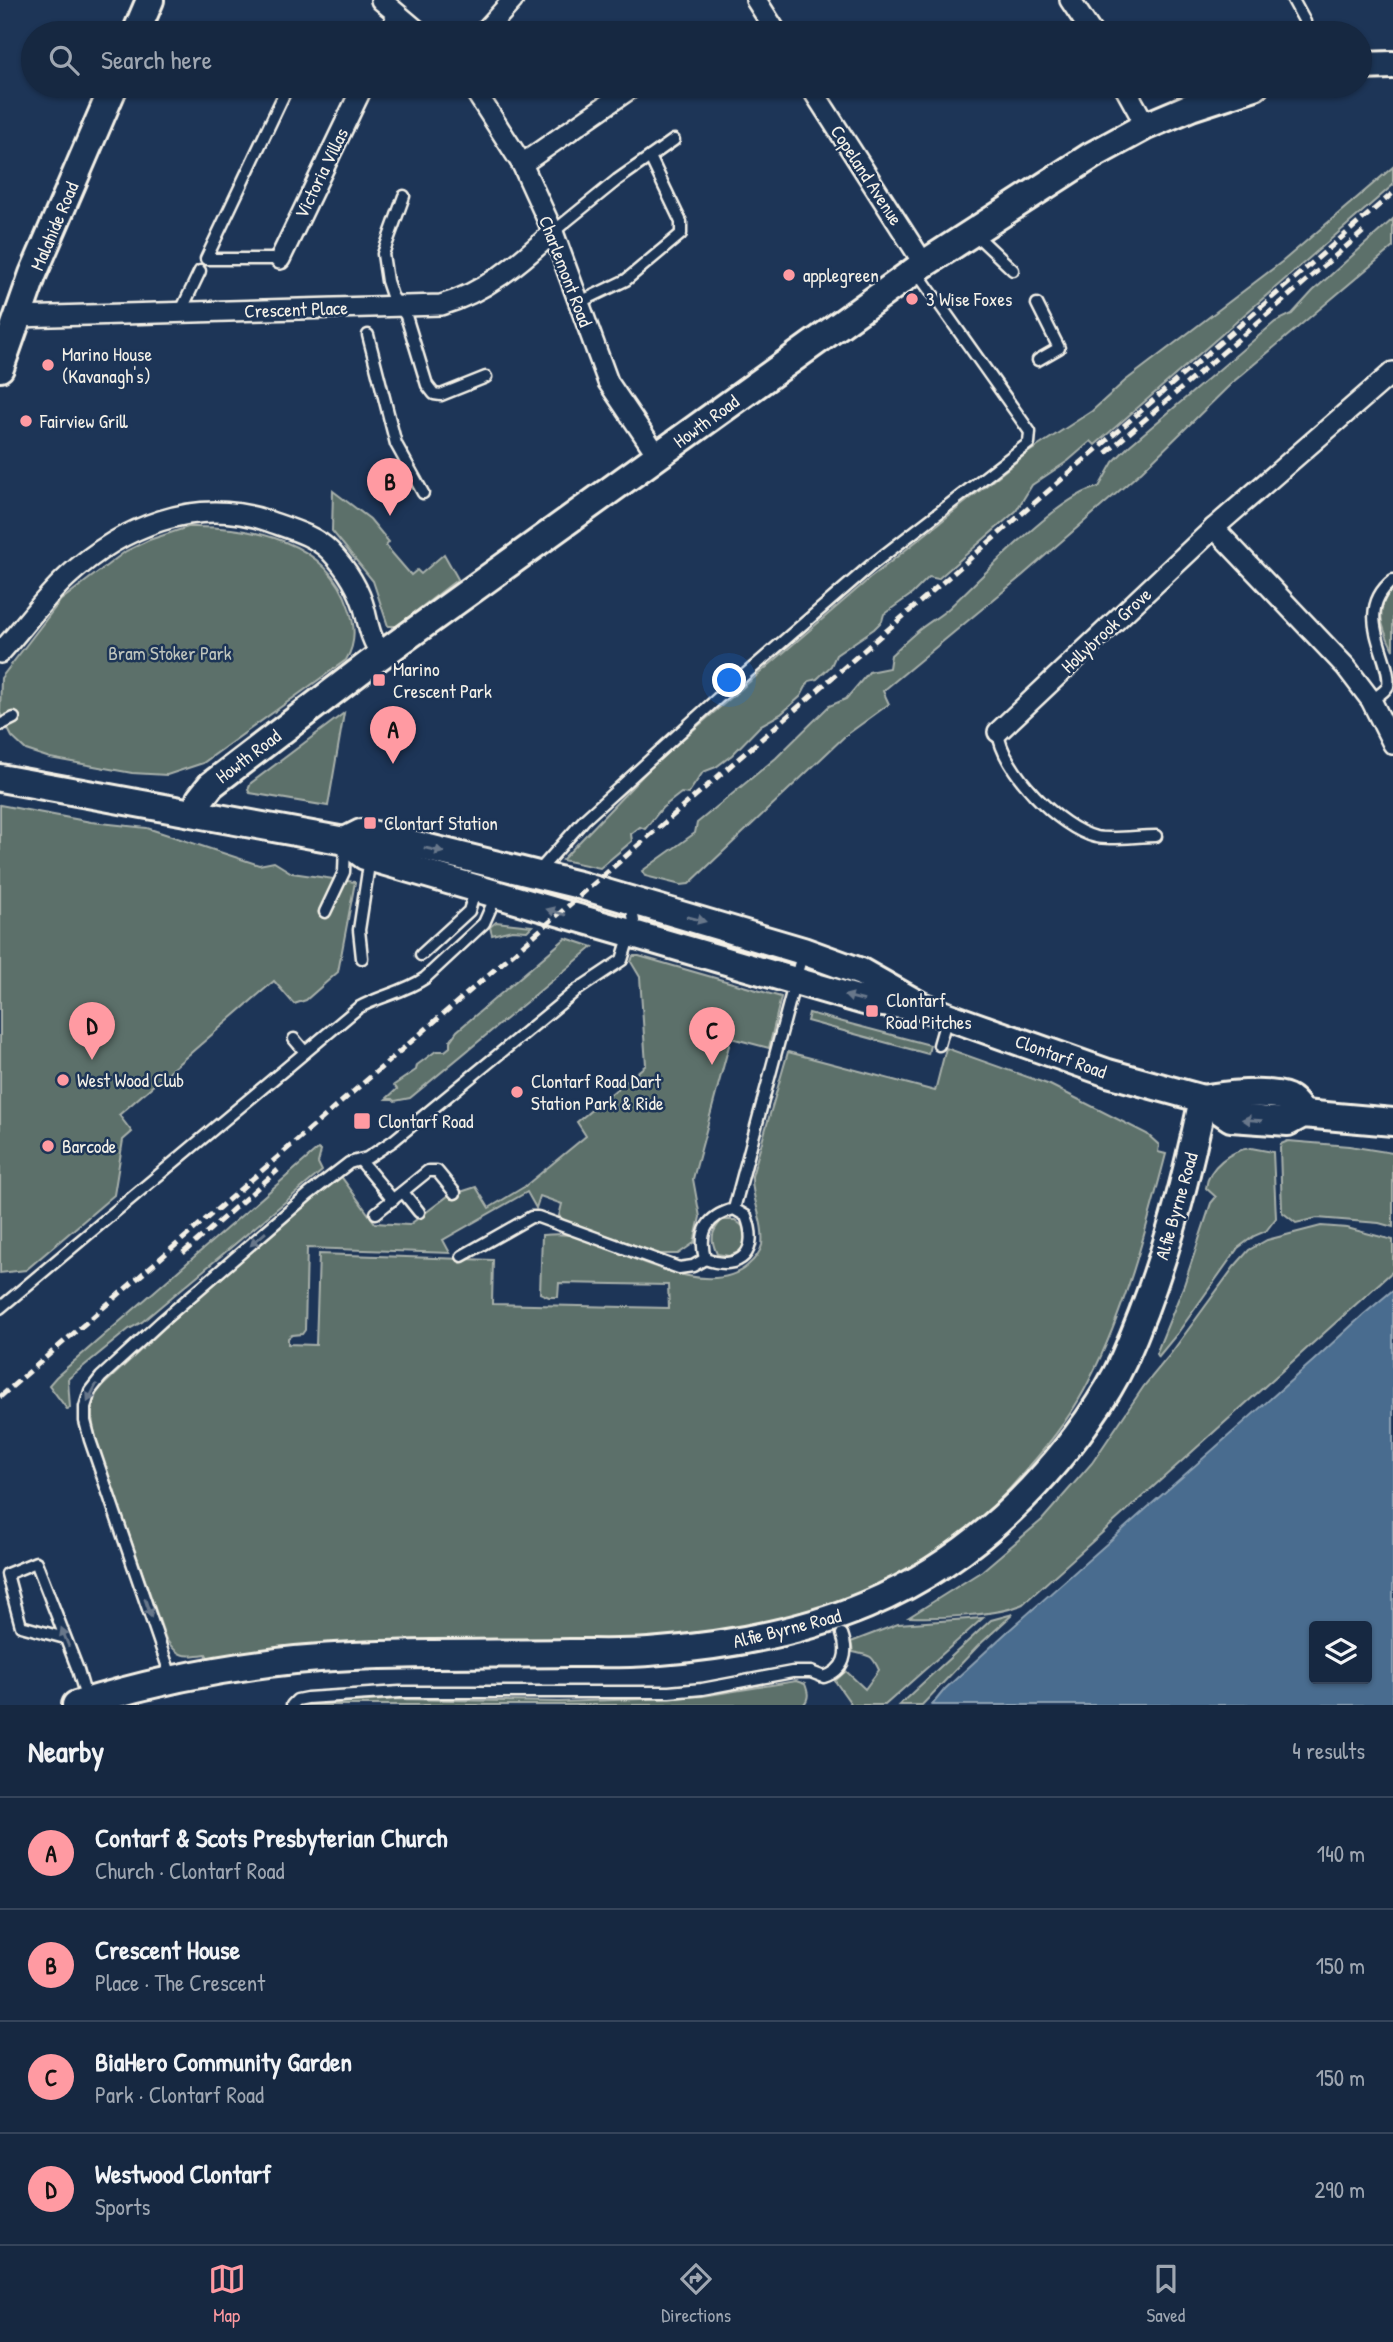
<!DOCTYPE html>
<html lang="en">
<head>
<meta charset="utf-8">
<style>
  :root { --surface:#162841; --page:#23344c; --text:#f1f3f6; --muted:#9ea6b1; --line:#35445a; --accent:#ff9aa2 }
  body { margin:0; font-family:"Patrick Hand",sans-serif; background:var(--page); color:var(--text) }
  .controls { position:absolute; right:21px; bottom:21px; display:grid; overflow:hidden; border-radius:7px; box-shadow:0 2px 5px #0004 }
  .controls button { width:63px; height:63px; display:grid; place-items:center; padding:0; border:0; border-bottom:2px solid var(--line); background:var(--surface); color:var(--text); font:35px sans-serif }
  .you { position:absolute; left:730px; top:681px; width:24px; height:24px; margin:-18px; border:5px solid #fff; border-radius:50%; background:#1a73e8; box-shadow:0 0 0 10px #1a73e833 }
  .badge { display:grid; place-items:center; width:46px; height:46px; border-radius:50%; background:var(--accent); color:#111; font-size:23px; font-weight:700 }
  .pin { position:absolute; translate:-50% -58px; filter:drop-shadow(0 2px 4px #0008) }
  .pin::after { content:''; position:absolute; top:37px; width:24px; height:21px; background:inherit; clip-path:polygon(0 0,100% 0,50% 100%) }
  .list { margin:0; padding:0; list-style:none }
  h2 { display:flex; justify-content:space-between; align-items:center; height:91px; margin:0; padding:0 28px; font-size:30px }
  h2 small { font-size:23px; font-weight:400; color:var(--muted) }
  .list li { display:grid; grid-template-columns:46px 1fr auto; gap:21px; align-items:center; box-sizing:border-box; height:112px; padding:0 28px; border-top:2px solid var(--line) }
  .list b { display:block; font-size:26px; white-space:nowrap }
  .list p { margin:0; font-size:23px; white-space:nowrap; color:var(--muted) }
  .list em { font-size:23px; font-style:normal; color:var(--muted) }
  .icon { flex:none; width:38px; height:38px; fill:none; stroke:currentColor; stroke-width:2; stroke-linecap:round; stroke-linejoin:round }
  .map { position:relative; flex:none; width:1393px; height:1705px; overflow:hidden }
  .search { position:absolute; background:var(--surface); box-shadow:0 2px 5px #0004; left:21px; right:21px; top:21px; height:77px; display:flex; align-items:center; gap:18px; box-sizing:border-box; padding:0 24px; border-radius:38px; color:var(--muted); font-size:26px }
  .sheet { height:539px; background:var(--surface) }
  nav { display:flex; justify-content:space-around; align-items:center; box-sizing:border-box; height:98px; border-top:2px solid var(--line); background:var(--surface); font-size:19px; color:var(--muted) }
  nav a { display:grid; justify-items:center; gap:4px }
  nav .on { color:var(--accent) }
  .map>svg:first-child { display:block }
  .green { fill:#5b706b; stroke:#a8b0aa; stroke-width:2 }
  .water { fill:#486c8f; stroke:#8da1b3; stroke-width:2; fill-rule:evenodd }
  .lines { fill:none; stroke-linecap:round; stroke-linejoin:round }
  .lane-casing { stroke:#f4f1e8; stroke-width:15 }
  .street-casing { stroke:#f4f1e8; stroke-width:24 }
  .secondary-casing { stroke:#f4f1e8; stroke-width:32 }
  .lane { stroke:#1d3557; stroke-width:10 }
  .street { stroke:#1d3557; stroke-width:19 }
  .secondary { stroke:#1d3557; stroke-width:26 }
  .rail { stroke:#f4f1e8; stroke-width:5; stroke-dasharray:10 5; stroke-linecap:butt }
  .oneway { fill:#68778a }
  .poi-dot { fill:#ff9aa2; stroke:#1d3557; stroke-width:2.5 }
  .labels { text-anchor:middle; dominant-baseline:central; stroke-width:5; stroke-linejoin:round; paint-order:stroke }
  .street-label { font-size:19px; fill:#f4f1e8; stroke:#1d3557 }
  .poi-label { font-size:19px; fill:#f4f1e8; stroke:#1d3557; text-anchor:start }
  .park-label { font-size:19px; fill:#bec4bc; stroke:#1d3557 }
</style>
</head>
<body>
<div class="map">
<svg width="1393" height="1705" viewBox="0 0 1393 1705">
  <rect width="100%" height="100%" fill="#1d3557"/>
  <filter id="ink" filterUnits="userSpaceOnUse"><feTurbulence type="fractalNoise" baseFrequency=".0143" numOctaves="2"/><feDisplacementMap in="SourceGraphic" scale="14" xChannelSelector="R" yChannelSelector="G"/><feConvolveMatrix kernelMatrix="1 2 1 2 8 2 1 2 1" color-interpolation-filters="sRGB"/></filter>
  <g filter="url(#ink)">
    <g class="green">
      <polygon points="1393,167 1393,185 1095,445 1091,441 1068,461 1032,485 1016,511 938,579 929,577 912,594 884,614 882,621 874,629 836,655 831,666 817,679 809,681 801,696 781,714 761,725 732,755 716,767 703,772 688,794 681,793 662,808 645,829 640,827 631,834 632,841 600,868 562,860 654,764 869,579 1026,454 1092,411 1125,381 1283,261"/>
      <path d="M 1393,219 L 1393,247 L 1233,382 L 1142,471 L 1023,575 L 883,691 L 889,704 L 845,736 L 689,884 L 681,885 L 645,876 L 642,871 L 695,833 L 697,823 L 776,758 L 829,706 L 846,699 L 869,672 L 889,668 L 891,655 C 900,647 909,638 919,630 C 929,622 940,616 949,608 C 980,579 1060,494 1099,487 L 1113,462 L 1129,446 L 1275,322 L 1292,314 L 1313,291 Z"/>
      <polygon points="333,491 370,519 389,542 386,546 411,575 417,570 421,574 444,554 458,579 397,626 388,626 373,581 332,531"/>
      <path d="M 188,527 C 250,526 327,539 349,608 C 355,625 356,644 346,660 L 203,763 L 167,775 L 132,773 L 50,758 L 26,750 L 12,737 L 0,713 L 1,678 L 61,600 L 126,551 L 149,540 Z"/>
      <path d="M 1393,587 L 1393,650 C 1381,626 1374,609 1393,587 Z"/>
      <polygon points="344,713 328,806 250,793 248,790 251,783"/>
      <polygon points="0,805 91,822 147,828 259,865 274,862 292,873 355,882 338,972 306,1000 294,1004 274,981 119,1115 132,1132 123,1140 114,1195 26,1270 0,1273"/>
      <polygon points="369,843 570,892 556,905"/>
      <polygon points="650,916 778,954 787,962 788,968 650,932"/>
      <polygon points="496,922 532,926 527,931 512,930 492,935 490,927"/>
      <polygon points="566,938 593,947 410,1098 395,1101 393,1099 386,1099 397,1089 394,1085 416,1070 417,1065 436,1051 445,1051 450,1047 450,1041 457,1031"/>
      <path d="M 633,956 L 639,956 L 781,997 L 769,1048 L 731,1038 L 693,1179 L 700,1217 L 694,1243 L 678,1254 L 660,1254 L 565,1221 L 559,1216 L 562,1204 L 540,1196 L 536,1208 L 527,1192 L 443,1240 L 450,1253 L 307,1248 L 305,1330 L 302,1334 L 292,1335 L 288,1338 L 288,1344 L 316,1345 L 319,1254 L 493,1260 L 492,1304 L 669,1308 L 668,1285 L 559,1283 L 558,1297 L 549,1297 L 540,1293 L 542,1235 C 552,1234 563,1233 574,1236 C 619,1248 705,1302 747,1266 C 754,1260 760,1254 762,1245 C 765,1222 751,1199 752,1176 L 788,1052 L 935,1091 L 946,1048 L 1050,1085 L 1147,1134 L 1159,1145 L 1158,1152 L 1166,1154 C 1146,1230 1126,1308 1090,1379 C 1074,1412 1051,1442 1027,1469 C 998,1503 966,1536 928,1559 C 826,1623 705,1639 587,1641 C 462,1643 334,1633 209,1659 L 206,1654 C 185,1657 178,1658 166,1639 L 98,1447 C 93,1427 89,1412 96,1392 L 189,1305 L 340,1175 L 375,1223 L 409,1225 L 448,1196 L 476,1187 L 489,1208 L 524,1187 L 586,1136 L 577,1122 L 646,1065 L 640,977 L 631,962 Z"/>
      <polygon points="809,1013 930,1045 928,1054 807,1021"/>
      <polygon points="1288,1141 1349,1146 1393,1153 1393,1227 1379,1223 1317,1218 1296,1223 1282,1212 1280,1148 1281,1144"/>
      <path d="M 1251,1148 L 1273,1152 L 1276,1218 L 1266,1231 L 1254,1236 L 1238,1248 L 1177,1334 L 1158,1357 L 1156,1354 L 1184,1285 L 1211,1203 L 1216,1197 L 1206,1188 C 1208,1167 1231,1150 1251,1148 Z"/>
      <polygon points="318,1149 321,1151 318,1163 322,1171 142,1322 129,1329 68,1379 70,1408 67,1409 49,1385 56,1377"/>
      <path d="M 722,1220 L 735,1220 L 745,1228 L 746,1240 L 741,1251 L 729,1256 L 717,1254 C 710,1239 711,1232 722,1220 Z"/>
      <path d="M 1321,1226 L 1347,1228 L 1393,1240 L 1393,1271 L 1023,1604 C 999,1616 937,1618 909,1617 L 982,1571 L 1042,1520 L 1092,1463 L 1144,1386 L 1169,1356 L 1234,1267 L 1249,1250 L 1267,1240 Z"/>
      <polygon points="1013,1614 978,1646 922,1705 899,1705 991,1620"/>
      <path d="M 983,1618 L 885,1705 L 852,1705 L 835,1681 L 846,1671 L 865,1689 L 879,1670 C 871,1653 869,1656 853,1652 L 851,1642 L 898,1624 Z"/>
      <path d="M 796,1681 L 805,1684 C 808,1692 810,1698 803,1705 L 305,1705 L 399,1699 L 559,1702 L 669,1698 L 703,1696 Z"/>
    </g>
    <path class="water" d="M 1393,1290 L 1393,1705 L 932,1705 L 945,1689 L 1006,1633 L 1313,1361 L 1363,1315 ZM 1314,1626 L 1367,1626 L 1367,1679 L 1314,1679 Z"/>
    <g class="lines">
      <defs>
        <g id="lane">
          <polyline points="1293,0 1305,22 1307,33"/>
          <polyline points="404,196 383,254 387,281 392,296 406,316 427,385 434,394 441,395 486,377"/>
          <polyline points="553,232 617,180 674,140"/>
          <polyline points="974,233 1013,270"/>
          <polyline points="280,259 206,259 288,86"/>
          <polyline points="578,303 626,280 681,234 681,222 650,157"/>
          <polyline points="1037,304 1059,348 1038,360"/>
          <polyline points="180,313 200,271"/>
          <polyline points="368,335 396,444 423,493"/>
          <path d="M 1371,700 C 1377,696 1384,693 1388,686 C 1393,659 1351,613 1393,580"/>
          <polyline points="0,725 14,718"/>
          <path d="M 998,732 C 1002,770 1059,828 1096,837 C 1111,840 1139,836 1156,836"/>
          <polyline points="537,873 585,819 718,698 870,566 1029,443 1030,432 916,271"/>
          <polyline points="325,912 344,872 345,845"/>
          <polyline points="421,955 469,911 476,888"/>
          <polyline points="362,958 359,930 370,858"/>
          <polyline points="294,1039 305,1052"/>
          <polyline points="939,1045 947,1017"/>
          <polyline points="360,1160 393,1200"/>
          <polyline points="403,1192 419,1212"/>
          <path d="M 734,1209 C 707,1216 698,1232 705,1259 C 741,1272 760,1251 746,1216 L 734,1209 L 803,951"/>
          <polyline points="376,1213 428,1171 437,1171 455,1193"/>
          <polyline points="462,1256 531,1217 538,1217 679,1268 693,1266 705,1259"/>
          <path d="M 0,1308 L 358,1008 C 379,996 405,992 425,978 L 484,923 L 496,896"/>
          <polyline points="65,1638 21,1626 7,1574 36,1562 78,1670 87,1701"/>
          <polyline points="172,1679 90,1440 85,1421 85,1407 90,1391 101,1377 161,1322 309,1194 349,1163 367,1158 393,1141 577,990 622,960 634,921 631,904"/>
          <path d="M 292,1705 L 297,1700 L 307,1698 L 400,1692 L 669,1692 L 702,1689 L 792,1672 L 811,1672 L 824,1677 C 845,1670 849,1653 842,1634"/>
        </g>
        <g id="street">
          <polyline points="381,0 420,33"/>
          <polyline points="756,0 777,33"/>
          <polyline points="1070,0 1092,33"/>
          <polyline points="389,33 398,15"/>
          <polyline points="483,33 513,0"/>
          <polyline points="472,86 522,164 553,232 608,382 658,456"/>
          <polyline points="810,86 924,264"/>
          <polyline points="1124,86 1146,126"/>
          <polyline points="522,164 634,86"/>
          <polyline points="280,259 363,86"/>
          <path d="M 17,317 L 441,305 C 484,293 521,262 553,232"/>
          <polyline points="1214,528 1346,667 1371,700 1393,744"/>
          <path d="M 0,653 C 23,628 42,600 67,577 C 121,527 195,496 268,521 C 290,529 314,535 330,551 C 346,568 359,588 365,611 C 369,628 371,640 382,655"/>
          <polyline points="998,732 1214,528 1393,372"/>
        </g>
        <g id="secondary">
          <polyline points="136,33 150,0"/>
          <polyline points="1360,66 1393,65"/>
          <polyline points="0,368 33,274 114,86"/>
          <polyline points="0,778 345,841 365,856 864,1001 913,1006"/>
          <polyline points="196,813 200,799 211,785 369,664 924,264 1091,156 1146,126 1191,107 1255,86"/>
          <polyline points="345,841 361,833 376,835 579,885 803,951 861,972 921,1006 947,1016 1108,1073 1203,1099 1231,1118 1288,1122 1303,1114 1393,1122"/>
          <path d="M 1203,1099 C 1222,1095 1270,1090 1288,1098 C 1293,1100 1299,1109 1303,1114"/>
          <path d="M 76,1705 C 166,1677 259,1660 353,1656 C 425,1653 497,1654 570,1653 C 596,1653 623,1654 649,1652 C 810,1640 936,1598 1045,1474 C 1072,1444 1106,1398 1123,1361 C 1161,1277 1184,1189 1203,1099"/>
        </g>
      </defs>
      <use href="#lane" class="lane-casing"/>
      <use href="#street" class="street-casing"/>
      <use href="#secondary" class="secondary-casing"/>
      <use href="#lane" class="lane"/>
      <use href="#street" class="street"/>
      <use href="#secondary" class="secondary"/>
      <g class="rail">
        <polyline points="1106,453 1363,232"/>
        <polyline points="183,1253 278,1170"/>
        <polyline points="0,1397 1393,193"/>
      </g>
    </g>
    <defs><path id="oneway-solid" d="M-6-.8H1V-3.2L6.5 0L1 3.2V.8H-6Z" transform="scale(1.75)"/></defs>
    <g class="oneway">
      <use href="#oneway-solid" transform="translate(434 850) rotate(13)"/>
      <use href="#oneway-solid" transform="translate(556 912) rotate(-163)"/>
      <use href="#oneway-solid" transform="translate(696 919) rotate(15)"/>
      <use href="#oneway-solid" transform="translate(854 998) rotate(-165)"/>
      <use href="#oneway-solid" transform="translate(1252 1120) rotate(-176)"/>
      <use href="#oneway-solid" transform="translate(258 1239) rotate(139)"/>
      <use href="#oneway-solid" transform="translate(92 1393) rotate(117)"/>
      <use href="#oneway-solid" transform="translate(148 1608) rotate(71)"/>
      <use href="#oneway-solid" transform="translate(65 1637) rotate(-112)"/>
    </g>
  </g>
  <g class="poi-dot">
    <circle cx="789" cy="275" r="7"/>
    <circle cx="912" cy="299" r="7"/>
    <circle cx="48" cy="365" r="7"/>
    <circle cx="26" cy="421" r="7"/>
    <rect x="372" y="673" width="14" height="14" rx="3.5"/>
    <rect x="363" y="816" width="14" height="14" rx="3.5"/>
    <rect x="865" y="1004" width="14" height="14" rx="3.5"/>
    <circle cx="63" cy="1080" r="7"/>
    <circle cx="517" cy="1092" r="7"/>
    <rect x="353" y="1112" width="18" height="18" rx="3.5"/>
    <circle cx="48" cy="1146" r="7"/>
  </g>
  <g class="labels">
    <g class="street-label">
      <text transform="translate(321 173) rotate(-64)">Victoria Villas</text>
      <text transform="translate(867 175) rotate(57)">Copeland Avenue</text>
      <text transform="translate(54 226) rotate(-67)">Malahide Road</text>
      <text transform="translate(566 271) rotate(69)">Charlemont Road</text>
      <text transform="translate(296 309) rotate(-2)">Crescent Place</text>
      <text transform="translate(706 421) rotate(-36)">Howth Road</text>
      <text transform="translate(1106 630) rotate(-43)">Hollybrook Grove</text>
      <text transform="translate(248 756) rotate(-37)">Howth Road</text>
      <text transform="translate(1061 1056) rotate(20)">Clontarf Road</text>
      <text transform="translate(1176 1206) rotate(-74)">Alfie Byrne Road</text>
      <text transform="translate(787 1628) rotate(-14)">Alfie Byrne Road</text>
    </g>
    <g class="poi-label">
      <text x="803" y="275">applegreen</text>
      <text x="926" y="299">3 Wise Foxes</text>
      <text x="62" y="354">Marino House<tspan x="62" dy="22">(Kavanagh's)</tspan></text>
      <text x="40" y="421">Fairview Grill</text>
      <text x="393" y="669">Marino<tspan x="393" dy="22">Crescent Park</tspan></text>
      <text x="384" y="823">Clontarf Station</text>
      <text x="886" y="1000">Clontarf<tspan x="886" dy="22">Road Pitches</tspan></text>
      <text x="77" y="1080">West Wood Club</text>
      <text x="531" y="1081">Clontarf Road Dart<tspan x="531" dy="22">Station Park &amp; Ride</tspan></text>
      <text x="378" y="1121">Clontarf Road</text>
      <text x="62" y="1146">Barcode</text>
    </g>
    <g class="park-label">
      <text x="170" y="653">Bram Stoker Park</text>
    </g>
  </g>
</svg>
<div class="controls">
<button><svg class="icon" aria-label="layers" viewBox="0 0 24 24"><path d="M12 4l9 5-9 5-9-5zM3 14l9 5 9-5"/></svg></button>
</div>
<div class="you"></div>
<div class="pin badge" style="left:393px;top:764px">A</div>
<div class="pin badge" style="left:390px;top:516px">B</div>
<div class="pin badge" style="left:712px;top:1065px">C</div>
<div class="pin badge" style="left:92px;top:1060px">D</div>
<div class="search"><svg class="icon" aria-label="search" viewBox="0 0 24 24"><circle cx="10" cy="10" r="6"/><path d="M15 15l6 6"/></svg>Search here</div>
</div>
<section class="sheet">
<h2>Nearby<small>4 results</small></h2>
<ul class="list">
<li><span class="badge">A</span><div><b>Contarf &amp; Scots Presbyterian Church</b><p>Church · Clontarf Road</p></div><em>140 m</em></li>
<li><span class="badge">B</span><div><b>Crescent House</b><p>Place · The Crescent</p></div><em>150 m</em></li>
<li><span class="badge">C</span><div><b>BiaHero Community Garden</b><p>Park · Clontarf Road</p></div><em>150 m</em></li>
<li><span class="badge">D</span><div><b>Westwood Clontarf</b><p>Sports</p></div><em>290 m</em></li>
</ul>
</section>
<nav>
<a class="on"><svg class="icon" aria-label="map" viewBox="0 0 24 24"><path d="M3 6l6-2 6 2 6-2v14l-6 2-6-2-6 2zM9 4v14M15 6v14"/></svg>Map</a>
<a><svg class="icon" aria-label="directions" viewBox="0 0 24 24"><path d="M12 3l9 9-9 9-9-9zM9 14v-3h6M13 9l2 2-2 2"/></svg>Directions</a>
<a><svg class="icon" aria-label="saved" viewBox="0 0 24 24"><path d="M7 4h10v16l-5-4-5 4z"/></svg>Saved</a>
</nav>
</body>
</html>
